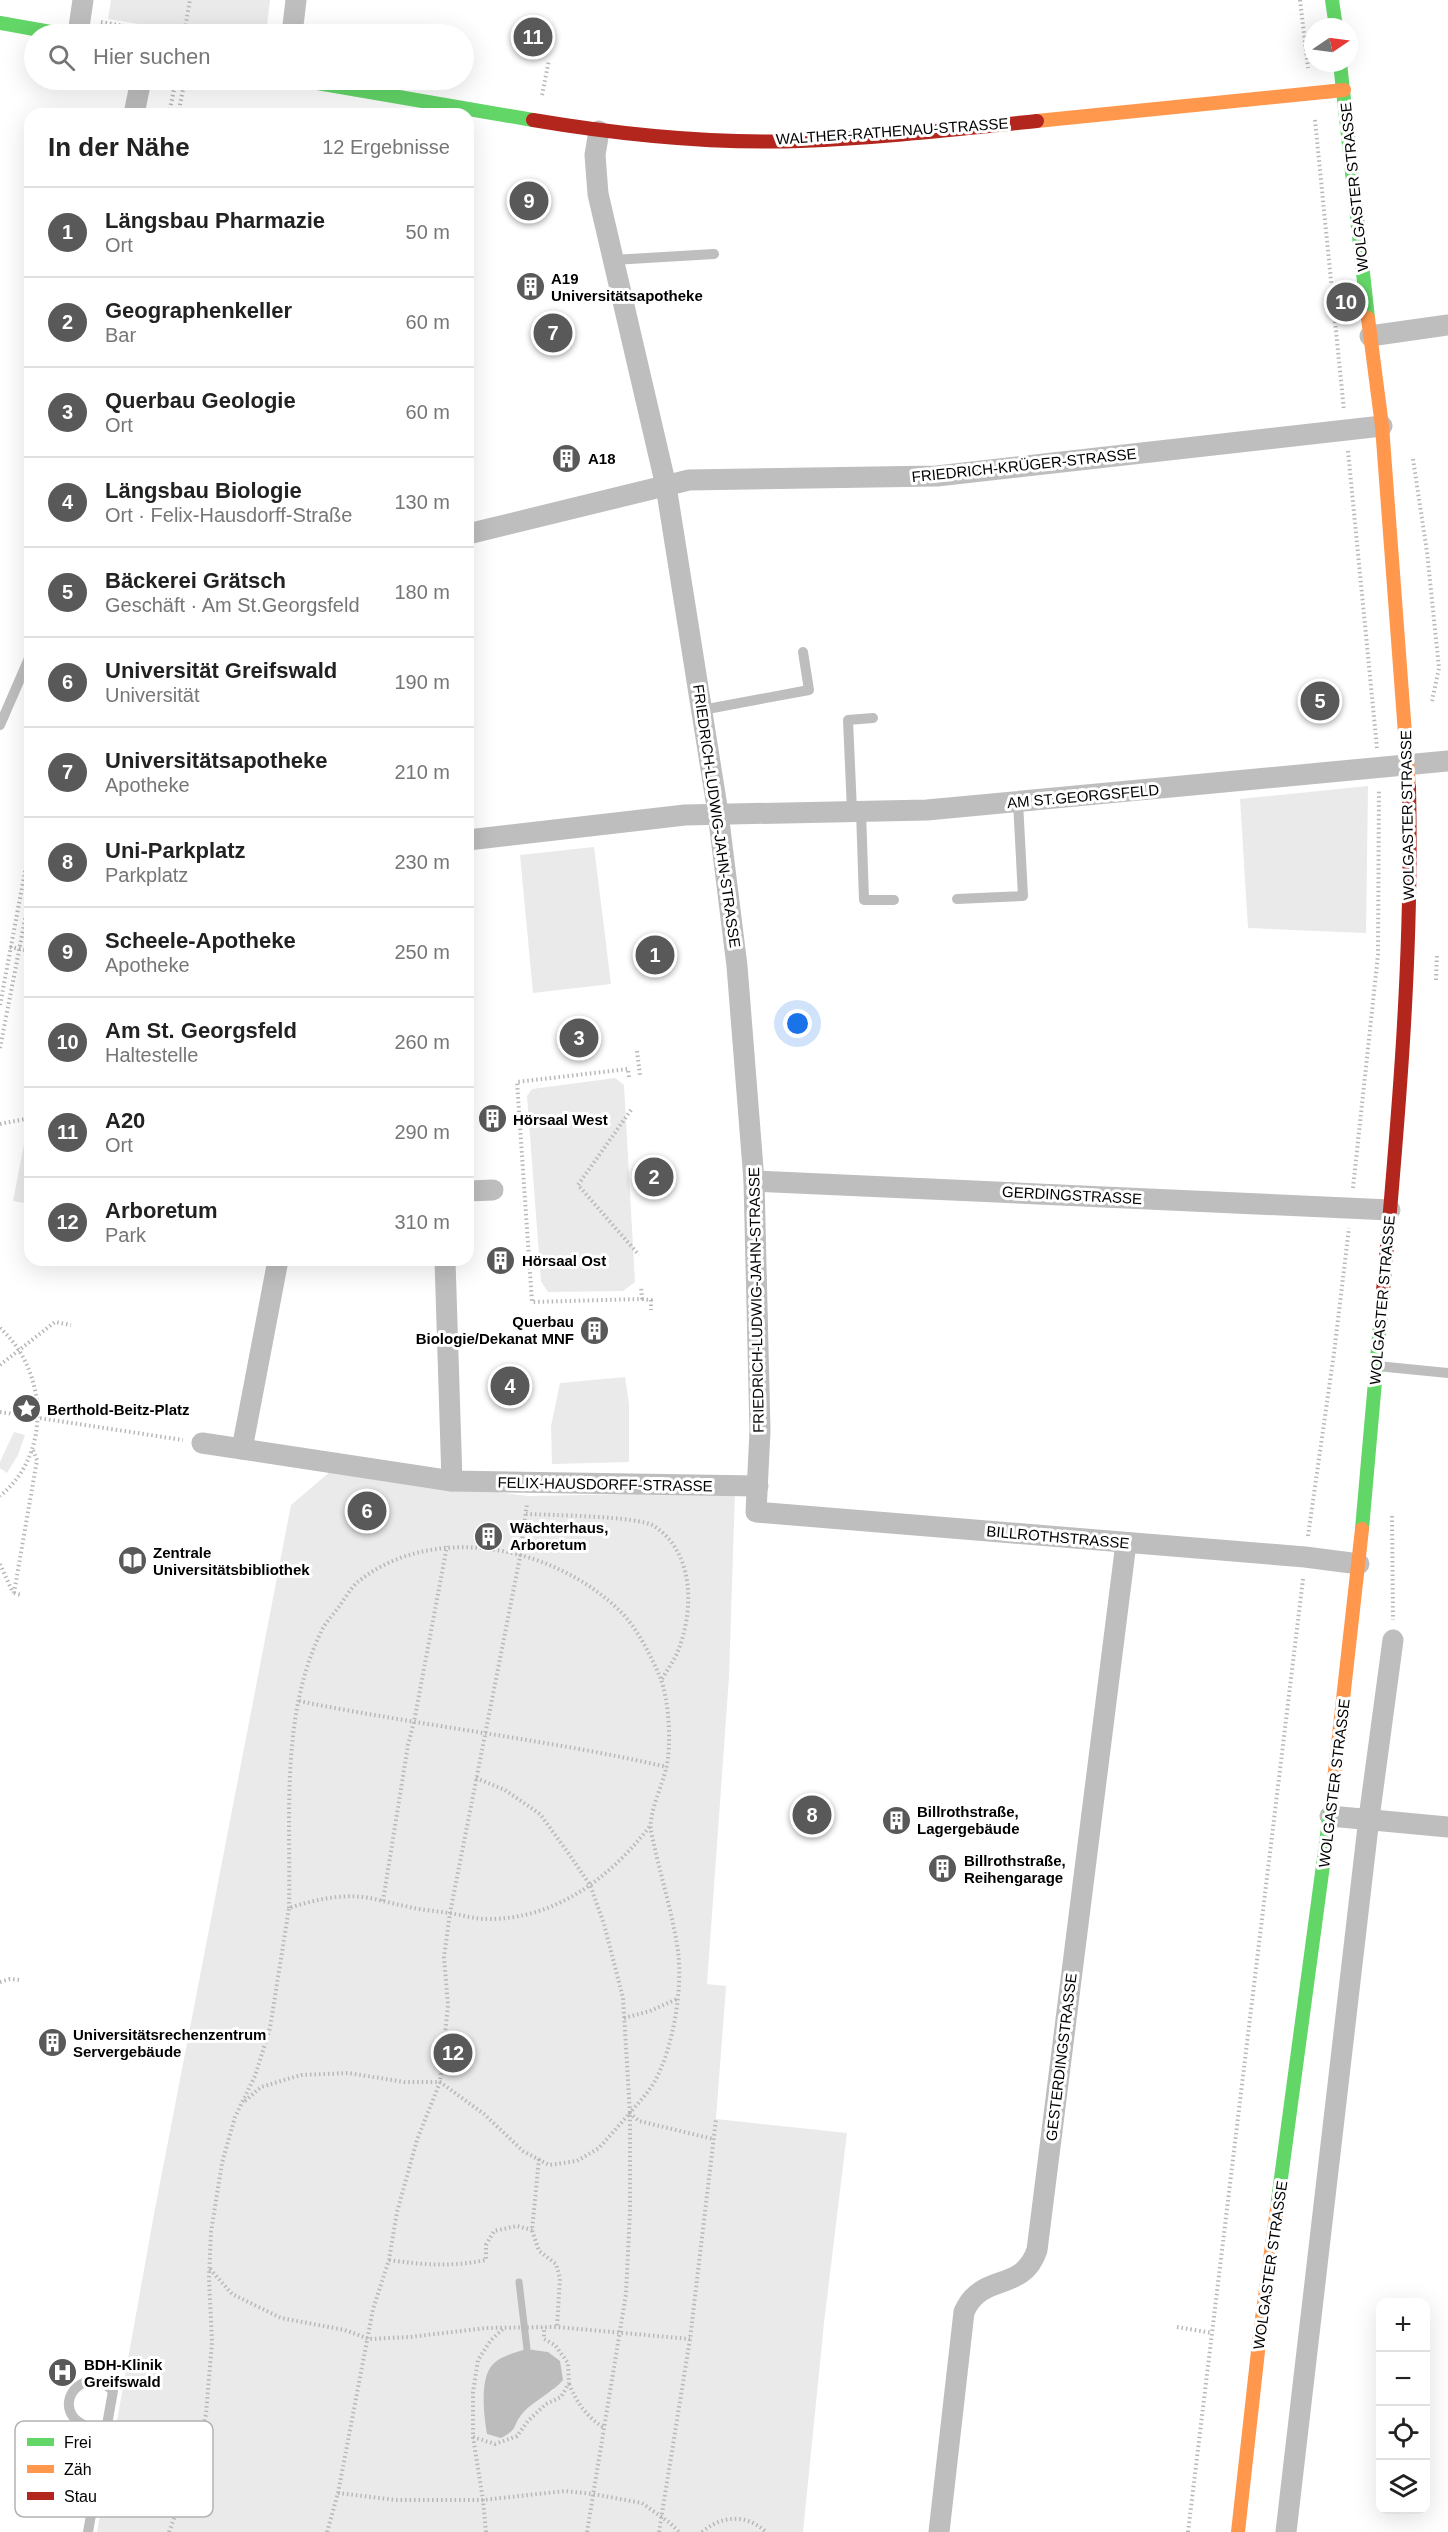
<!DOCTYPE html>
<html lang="de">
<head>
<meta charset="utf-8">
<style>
  :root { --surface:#fff; --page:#f2f2f2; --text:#222; --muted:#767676; --line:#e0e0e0; --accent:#595959 }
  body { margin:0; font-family:Helvetica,sans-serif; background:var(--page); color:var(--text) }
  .controls { position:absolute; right:18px; bottom:18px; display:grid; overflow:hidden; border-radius:12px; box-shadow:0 6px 24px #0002 }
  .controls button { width:54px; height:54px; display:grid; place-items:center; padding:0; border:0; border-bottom:2px solid var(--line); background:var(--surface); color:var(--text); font:30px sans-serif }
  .compass { position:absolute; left:1304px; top:18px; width:54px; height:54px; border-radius:50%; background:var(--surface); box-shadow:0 6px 24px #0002; rotate:77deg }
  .you { position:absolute; left:798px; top:1024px; width:21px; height:21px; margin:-15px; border:4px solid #fff; border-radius:50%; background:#1a73e8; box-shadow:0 0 0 9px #1a73e833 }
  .badge { display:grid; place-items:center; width:39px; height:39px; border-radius:50%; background:var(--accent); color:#fff; font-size:20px; font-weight:700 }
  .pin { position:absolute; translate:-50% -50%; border:3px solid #fff; box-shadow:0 2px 6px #0006 }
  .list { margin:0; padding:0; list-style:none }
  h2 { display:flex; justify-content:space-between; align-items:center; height:78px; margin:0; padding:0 24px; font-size:26px }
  h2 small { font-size:20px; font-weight:400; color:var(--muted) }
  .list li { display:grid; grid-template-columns:39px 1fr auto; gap:18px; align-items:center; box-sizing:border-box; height:90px; padding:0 24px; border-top:2px solid var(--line) }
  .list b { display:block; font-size:22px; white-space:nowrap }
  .list p { margin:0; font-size:20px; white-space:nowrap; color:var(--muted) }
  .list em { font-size:20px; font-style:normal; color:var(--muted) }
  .icon { flex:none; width:33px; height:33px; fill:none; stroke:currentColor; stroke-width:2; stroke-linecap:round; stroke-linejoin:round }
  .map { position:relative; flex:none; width:1448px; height:2532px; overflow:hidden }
  .search { position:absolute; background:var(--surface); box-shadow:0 6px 24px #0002; left:24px; top:24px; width:450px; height:66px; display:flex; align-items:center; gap:15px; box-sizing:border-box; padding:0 21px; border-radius:33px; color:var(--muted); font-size:22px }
  .panel { position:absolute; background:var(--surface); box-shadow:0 6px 24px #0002; left:24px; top:108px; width:450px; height:1158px; border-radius:18px }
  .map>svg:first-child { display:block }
  .green { fill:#eaeaea; fill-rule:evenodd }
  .water { fill:#bcbcbc }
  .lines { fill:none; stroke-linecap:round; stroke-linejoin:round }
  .stream { stroke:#bcbcbc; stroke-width:7 }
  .path { stroke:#b8b8b8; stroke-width:4; stroke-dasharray:1.5 3; stroke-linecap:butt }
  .lane { stroke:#bebebe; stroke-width:10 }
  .street { stroke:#bebebe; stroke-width:21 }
  .fast { stroke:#63d668; stroke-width:14 }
  .slow { stroke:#ff974d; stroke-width:14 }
  .jam { stroke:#b3261e; stroke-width:14 }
  .labels { text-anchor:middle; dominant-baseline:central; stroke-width:6; stroke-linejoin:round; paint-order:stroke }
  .street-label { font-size:15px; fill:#000; stroke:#fff }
  .poi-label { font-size:15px; font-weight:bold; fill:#000; stroke:#fff; text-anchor:start }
  .key { fill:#fff; stroke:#b2b2b2; stroke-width:1.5 }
  .key-label { font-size:16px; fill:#000 }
</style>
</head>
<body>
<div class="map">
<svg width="1448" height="2532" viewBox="0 0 1448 2532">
  <rect width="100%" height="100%" fill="#fff"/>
  <g class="green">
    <polygon points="111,0 270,0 266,34 199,34 108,19"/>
    <polygon points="1368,786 1366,933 1248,928 1240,799"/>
    <polygon points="594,847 611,984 533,993 520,855"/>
    <polygon points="615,1078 624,1085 635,1282 623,1291 548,1292 541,1281 527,1096 532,1089"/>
    <polygon points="27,1129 30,1129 30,1204 13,1201"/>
    <polygon points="625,1377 629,1404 629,1462 552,1464 551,1426 560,1383"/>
    <polygon points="14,1432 25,1435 18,1455 7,1473 0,1468 0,1462"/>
    <path d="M 331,1471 L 528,1496 L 735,1492 L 729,1677 L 707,1984 L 726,1986 L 716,2119 L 847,2133 L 824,2323 L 803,2532 L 97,2532 L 154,2214 L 291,1505 ZM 527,2349 L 548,2352 L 554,2390 L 534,2402 L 520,2416 Z"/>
  </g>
  <path class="water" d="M 527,2349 L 548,2352 L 560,2361 L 563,2380 C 551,2394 534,2400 522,2414 C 512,2426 519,2429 501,2438 L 487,2434 C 484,2416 480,2384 490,2368 C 498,2356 514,2353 527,2349 Z"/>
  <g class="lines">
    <polyline class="stream" points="519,2282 527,2349"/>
    <g class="path">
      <polyline points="1300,0 1308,68"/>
      <polyline points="101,22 173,34"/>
      <polyline points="184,34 190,0"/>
      <polyline points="542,95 549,60"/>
      <polyline points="169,114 176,80"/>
      <polyline points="178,114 185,80"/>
      <polyline points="1315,120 1344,411"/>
      <polyline points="1348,451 1377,748"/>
      <polyline points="1413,459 1427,552 1439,668 1432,701"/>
      <polyline points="10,947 30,951"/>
      <polyline points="1436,980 1437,954"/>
      <polyline points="0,1005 30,845"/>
      <polyline points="0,1048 30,894"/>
      <polyline points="637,1051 640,1075"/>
      <polyline points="629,1077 628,1069 517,1082 532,1302 642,1299 641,1287"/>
      <polyline points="631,1110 578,1185 639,1255"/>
      <polyline points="0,1124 30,1118"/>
      <polyline points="635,1181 648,1181"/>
      <polyline points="1353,1188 1378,955 1379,789"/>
      <polyline points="642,1299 651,1300 651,1310"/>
      <path d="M 0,1328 C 48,1371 52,1454 0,1496"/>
      <polyline points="0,1365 55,1322 71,1325"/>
      <polyline points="0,1412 183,1440"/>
      <path d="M 526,1514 C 550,1515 638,1516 654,1526 C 695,1553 694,1610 678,1651 C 674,1661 667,1670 662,1679"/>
      <polyline points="1392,1516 1393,1620"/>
      <polyline points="1308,1536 1334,1353 1349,1228"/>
      <polyline points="0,1564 13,1593"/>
      <polyline points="14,1593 37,1460 33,1450"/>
      <polyline points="14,1593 21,1595"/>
      <path d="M 299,1701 C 421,1726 546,1739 667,1767"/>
      <polyline points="476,1778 505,1790 540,1814 569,1854 590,1885 604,1924 623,1998 630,2113 630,2211 626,2294 587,2532"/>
      <polyline points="383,1901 408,1745 414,1722 447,1546"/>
      <path d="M 289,1908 C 291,1816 280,1717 321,1632 C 325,1623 332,1616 338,1608 C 344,1600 351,1587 359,1581 C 435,1521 556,1547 621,1612 C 637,1628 651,1656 660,1677 C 669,1699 672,1746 666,1769 C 662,1786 648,1815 651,1831 C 659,1871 672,1910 678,1951 C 683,1989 673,2048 655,2081 C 648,2093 638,2103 630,2113 L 639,2121 L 713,2139"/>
      <polyline points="0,1982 10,1979 21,1980"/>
      <polyline points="624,2018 650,2011 677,1999"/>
      <polyline points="245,2101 261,2087 301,2075 349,2073 404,2082 440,2082 484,2114 523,2151 549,2165 577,2161 599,2148 630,2113"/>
      <polyline points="539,2159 532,2230 539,2251 556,2264 560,2278 557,2327"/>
      <path d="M 389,2260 C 424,2265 451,2267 486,2260 L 486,2245 L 494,2231 L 517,2226 L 532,2230"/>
      <polyline points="210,2269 232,2294 281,2318 345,2330 369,2339 410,2337 486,2328 557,2327 690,2339"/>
      <polyline points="1177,2327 1212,2333"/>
      <path d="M 569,2384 C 577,2403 586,2416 604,2428"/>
      <polyline points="473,2437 495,2444 517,2436 528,2421 546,2404 561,2397 569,2383 568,2363 555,2345 544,2339 544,2327"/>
      <polyline points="338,2493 396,2500 483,2500 565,2491 593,2494 642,2503 670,2523 679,2532"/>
      <path d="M 169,2532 L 197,2458 L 206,2414 L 212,2342 L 209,2278 L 211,2232 L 222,2163 L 235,2117 L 255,2076 L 270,2028 L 289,1908 C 314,1900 342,1893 369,1898 C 381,1900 393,1904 405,1906 C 420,1910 435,1911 450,1913 C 462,1915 474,1919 486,1919 C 555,1920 610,1878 650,1826"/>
      <polyline points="327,2532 338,2493 373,2309 389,2260 397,2212 417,2140 440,2082 448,2005 444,1957 450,1913 520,1557 527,1503"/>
      <polyline points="486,2532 483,2500 473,2437 473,2392 478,2360 491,2340 504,2328"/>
      <polyline points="659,2532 690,2339 716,2119"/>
      <path d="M 702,2532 C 722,2515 747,2514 766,2532"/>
      <polyline points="1188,2532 1303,1579"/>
    </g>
    <g class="lane">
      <polyline points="613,260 714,254"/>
      <polyline points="702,710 809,690 803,652"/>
      <polyline points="0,725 30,656"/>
      <polyline points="852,811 848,720 873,718"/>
      <polyline points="861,811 864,900 894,900"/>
      <polyline points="957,899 1023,896 1018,802"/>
      <polyline points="1377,1366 1448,1373"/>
      <path d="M 88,2532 L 113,2391 C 88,2365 55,2397 75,2419 C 82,2426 96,2430 105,2434"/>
    </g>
    <g class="street">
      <polyline points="78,34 83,0"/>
      <polyline points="292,34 296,0"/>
      <polyline points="134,114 141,80"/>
      <polyline points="599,131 595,155 598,194 666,486 718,813 737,966 754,1181 760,1431 756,1512 1305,1557 1359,1564"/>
      <polyline points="1370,336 1448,325"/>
      <polyline points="468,534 689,480 937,476 1382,426"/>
      <polyline points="468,840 685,815 927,810 1448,761"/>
      <polyline points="754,1181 1390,1210"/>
      <polyline points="468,1191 493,1190"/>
      <polyline points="445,1260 452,1481"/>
      <polyline points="202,1443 452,1481 758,1486"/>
      <polyline points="242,1449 278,1260"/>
      <polyline points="1330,1816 1448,1827"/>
      <path d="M 939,2532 L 964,2312 C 982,2271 1022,2294 1037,2250 L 1126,1543"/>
      <polyline points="1286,2532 1369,1818 1393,1640"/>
    </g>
    <g class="fast">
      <polyline points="1332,0 1336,27"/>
      <polyline points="0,23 62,34"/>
      <polyline points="1340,63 1368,318"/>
      <polyline points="300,80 533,120"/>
      <polyline points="1362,1529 1383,1291"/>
      <polyline points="1277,2208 1332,1798"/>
    </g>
    <g class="slow">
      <polyline points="1037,121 1344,90"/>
      <polyline points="1368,318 1382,426 1409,787"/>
      <polyline points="1332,1798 1362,1529"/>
      <polyline points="1238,2532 1260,2333 1277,2208"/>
    </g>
    <g class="jam">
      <path d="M 533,120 C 622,135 711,144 801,141 C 879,138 958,129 1037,121"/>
      <path d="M 1383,1291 C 1398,1123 1413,955 1409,787"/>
    </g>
  </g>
  <defs>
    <symbol id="building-disc" viewBox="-11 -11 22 22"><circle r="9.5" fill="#595959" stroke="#fff"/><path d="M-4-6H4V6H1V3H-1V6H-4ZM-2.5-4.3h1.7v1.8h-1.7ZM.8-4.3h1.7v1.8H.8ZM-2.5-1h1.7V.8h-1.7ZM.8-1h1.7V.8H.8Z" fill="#fff"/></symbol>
    <symbol id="sight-disc" viewBox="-11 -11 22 22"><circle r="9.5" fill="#595959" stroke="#fff"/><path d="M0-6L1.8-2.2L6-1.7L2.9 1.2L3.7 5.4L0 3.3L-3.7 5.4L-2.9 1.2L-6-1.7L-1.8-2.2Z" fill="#fff"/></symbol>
    <symbol id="library-disc" viewBox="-11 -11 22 22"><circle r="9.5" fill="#595959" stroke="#fff"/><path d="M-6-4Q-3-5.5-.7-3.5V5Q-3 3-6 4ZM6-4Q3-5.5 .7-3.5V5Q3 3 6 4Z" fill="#fff"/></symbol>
    <symbol id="hospital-disc" viewBox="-11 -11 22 22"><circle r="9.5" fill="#595959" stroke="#fff"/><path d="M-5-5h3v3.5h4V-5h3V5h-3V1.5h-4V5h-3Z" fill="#fff"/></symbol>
  </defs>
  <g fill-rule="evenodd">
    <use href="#building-disc" x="514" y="270" width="33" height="33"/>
    <use href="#building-disc" x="550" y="442" width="33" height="33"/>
    <use href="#building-disc" x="476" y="1102" width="33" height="33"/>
    <use href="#building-disc" x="484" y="1244" width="33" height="33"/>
    <use href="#building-disc" x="578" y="1314" width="33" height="33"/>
    <use href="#sight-disc" x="10" y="1392" width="33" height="33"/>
    <use href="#building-disc" x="472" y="1520" width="33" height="33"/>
    <use href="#library-disc" x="116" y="1544" width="33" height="33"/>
    <use href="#building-disc" x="880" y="1804" width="33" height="33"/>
    <use href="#building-disc" x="926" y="1852" width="33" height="33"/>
    <use href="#building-disc" x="36" y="2026" width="33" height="33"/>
    <use href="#hospital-disc" x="46" y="2356" width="33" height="33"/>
  </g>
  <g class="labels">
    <g class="street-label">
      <text transform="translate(892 131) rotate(-4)">WALTHER-RATHENAU-STRASSE</text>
      <text transform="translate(1354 187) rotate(-96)">WOLGASTER STRASSE</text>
      <text transform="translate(1024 465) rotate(-6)">FRIEDRICH-KRÜGER-STRASSE</text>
      <text transform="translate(1083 796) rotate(-5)">AM ST.GEORGSFELD</text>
      <text transform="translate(1407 815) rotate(-91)">WOLGASTER STRASSE</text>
      <text transform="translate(717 816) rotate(82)">FRIEDRICH-LUDWIG-JAHN-STRASSE</text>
      <text transform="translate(1072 1195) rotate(3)">GERDINGSTRASSE</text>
      <text transform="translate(756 1300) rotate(-91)">FRIEDRICH-LUDWIG-JAHN-STRASSE</text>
      <text transform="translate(1382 1300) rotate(-85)">WOLGASTER STRASSE</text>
      <text transform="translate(605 1484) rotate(1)">FELIX-HAUSDORFF-STRASSE</text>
      <text transform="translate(1058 1537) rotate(5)">BILLROTHSTRASSE</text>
      <text transform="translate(1334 1783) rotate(-83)">WOLGASTER STRASSE</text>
      <text transform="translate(1061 2057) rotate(-83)">GESTERDINGSTRASSE</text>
      <text transform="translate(1270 2265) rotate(-82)">WOLGASTER STRASSE</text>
    </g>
    <g class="poi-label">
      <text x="551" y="278">A19<tspan x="551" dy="17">Universitätsapotheke</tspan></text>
      <text x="588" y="458">A18</text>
      <text x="513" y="1119">Hörsaal West</text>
      <text x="522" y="1260">Hörsaal Ost</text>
      <text x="574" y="1321" text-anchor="end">Querbau<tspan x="574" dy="17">Biologie/Dekanat MNF</tspan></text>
      <text x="47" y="1409">Berthold-Beitz-Platz</text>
      <text x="510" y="1527">Wächterhaus,<tspan x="510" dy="17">Arboretum</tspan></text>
      <text x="153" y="1552">Zentrale<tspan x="153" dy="17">Universitätsbibliothek</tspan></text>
      <text x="917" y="1811">Billrothstraße,<tspan x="917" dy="17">Lagergebäude</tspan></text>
      <text x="964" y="1860">Billrothstraße,<tspan x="964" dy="17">Reihengarage</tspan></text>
      <text x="73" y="2034">Universitätsrechenzentrum<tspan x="73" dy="17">Servergebäude</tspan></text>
      <text x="84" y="2364">BDH-Klinik<tspan x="84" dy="17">Greifswald</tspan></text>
    </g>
  </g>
  <rect x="15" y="2421" width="198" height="96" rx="9" class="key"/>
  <rect x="27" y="2438" width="27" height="8" fill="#63d668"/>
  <rect x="27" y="2465" width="27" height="8" fill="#ff974d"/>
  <rect x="27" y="2492" width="27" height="8" fill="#b3261e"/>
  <g class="key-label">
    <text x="64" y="2448">Frei</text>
    <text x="64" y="2475">Zäh</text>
    <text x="64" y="2502">Stau</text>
  </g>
</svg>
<div class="controls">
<button>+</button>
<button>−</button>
<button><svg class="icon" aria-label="locate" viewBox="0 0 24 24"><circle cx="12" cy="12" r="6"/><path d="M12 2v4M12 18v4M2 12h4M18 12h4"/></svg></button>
<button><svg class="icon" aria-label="layers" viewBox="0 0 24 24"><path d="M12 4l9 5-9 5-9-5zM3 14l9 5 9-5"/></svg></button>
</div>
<svg class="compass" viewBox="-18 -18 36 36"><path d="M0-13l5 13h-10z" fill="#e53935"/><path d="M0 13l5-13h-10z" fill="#767676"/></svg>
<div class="you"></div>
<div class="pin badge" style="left:655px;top:955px">1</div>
<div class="pin badge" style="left:654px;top:1177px">2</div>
<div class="pin badge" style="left:579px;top:1038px">3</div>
<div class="pin badge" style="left:510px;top:1386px">4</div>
<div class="pin badge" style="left:1320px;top:701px">5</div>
<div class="pin badge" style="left:367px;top:1511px">6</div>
<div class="pin badge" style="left:553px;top:333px">7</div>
<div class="pin badge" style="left:812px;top:1815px">8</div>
<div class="pin badge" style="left:529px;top:201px">9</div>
<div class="pin badge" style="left:1346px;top:302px">10</div>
<div class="pin badge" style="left:533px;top:37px">11</div>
<div class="pin badge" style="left:453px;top:2053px">12</div>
<div class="search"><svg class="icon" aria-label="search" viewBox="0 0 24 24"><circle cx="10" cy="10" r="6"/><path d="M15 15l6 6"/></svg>Hier suchen</div>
<section class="panel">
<h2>In der Nähe<small>12 Ergebnisse</small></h2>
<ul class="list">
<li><span class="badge">1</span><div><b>Längsbau Pharmazie</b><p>Ort</p></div><em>50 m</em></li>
<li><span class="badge">2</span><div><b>Geographenkeller</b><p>Bar</p></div><em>60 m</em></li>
<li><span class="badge">3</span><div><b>Querbau Geologie</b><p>Ort</p></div><em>60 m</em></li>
<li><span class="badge">4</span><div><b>Längsbau Biologie</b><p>Ort · Felix-Hausdorff-Straße</p></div><em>130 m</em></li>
<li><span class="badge">5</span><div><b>Bäckerei Grätsch</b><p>Geschäft · Am St.Georgsfeld</p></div><em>180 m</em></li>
<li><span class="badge">6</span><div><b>Universität Greifswald</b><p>Universität</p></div><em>190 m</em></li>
<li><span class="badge">7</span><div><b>Universitätsapotheke</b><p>Apotheke</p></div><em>210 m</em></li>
<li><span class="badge">8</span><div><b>Uni-Parkplatz</b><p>Parkplatz</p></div><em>230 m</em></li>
<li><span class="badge">9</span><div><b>Scheele-Apotheke</b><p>Apotheke</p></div><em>250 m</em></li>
<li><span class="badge">10</span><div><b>Am St. Georgsfeld</b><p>Haltestelle</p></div><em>260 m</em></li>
<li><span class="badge">11</span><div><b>A20</b><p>Ort</p></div><em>290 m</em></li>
<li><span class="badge">12</span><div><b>Arboretum</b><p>Park</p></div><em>310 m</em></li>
</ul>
</section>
</div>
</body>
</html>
